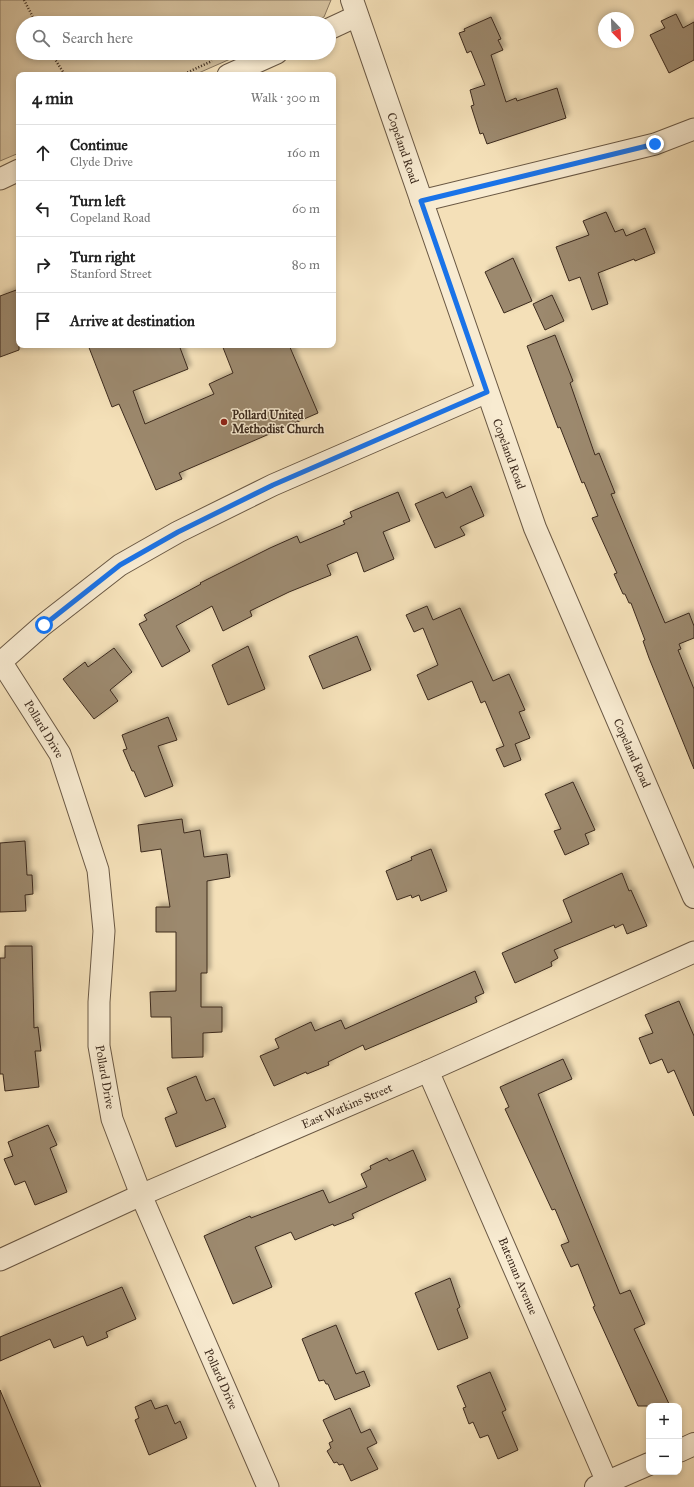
<!DOCTYPE html>
<html lang="en">
<head>
<meta charset="utf-8">
<style>
  :root { --surface:#fff; --page:#f2f2f2; --text:#222; --muted:#767676; --line:#e0e0e0 }
  body { margin:0; font-family:"IM FELL Great Primer",serif; background:var(--page); color:var(--text) }
  .controls { position:absolute; right:12px; bottom:12px; display:grid; overflow:hidden; border-radius:8px; box-shadow:0 2px 6px #0003 }
  .controls button { width:36px; height:36px; display:grid; place-items:center; padding:0; border:0; border-bottom:1px solid var(--line); background:var(--surface); color:var(--text); font:20px sans-serif }
  .compass { position:absolute; left:598px; top:12px; width:36px; height:36px; border-radius:50%; background:var(--surface); box-shadow:0 2px 6px #0003; rotate:157deg }
  .stop { position:absolute; width:12px; height:12px; margin:-9px; border:3px solid #1a73e8; border-radius:50%; background:#fff }
  .stop.end { background:#1a73e8; border-color:#fff; box-shadow:0 1px 4px #0008 }
  .list { margin:0; padding:0; list-style:none }
  h2 { display:flex; justify-content:space-between; align-items:center; height:52px; margin:0; padding:0 16px; font-size:17px }
  h2 small { font-size:13px; font-weight:400; color:var(--muted) }
  .list li { display:grid; grid-template-columns:26px 1fr auto; gap:12px; align-items:center; box-sizing:border-box; height:56px; padding:0 16px; border-top:1px solid var(--line) }
  .list b { display:block; font-size:15px; white-space:nowrap }
  .list p { margin:0; font-size:13px; white-space:nowrap; color:var(--muted) }
  .list em { font-size:13px; font-style:normal; color:var(--muted) }
  .icon { flex:none; width:22px; height:22px; fill:none; stroke:currentColor; stroke-width:2; stroke-linecap:round; stroke-linejoin:round }
  .map { position:relative; flex:none; width:694px; height:1487px; overflow:hidden }
  .search { position:absolute; background:var(--surface); box-shadow:0 2px 6px #0003; left:16px; top:16px; width:320px; height:44px; display:flex; align-items:center; gap:10px; box-sizing:border-box; padding:0 14px; border-radius:22px; color:var(--muted); font-size:15px }
  .panel { position:absolute; background:var(--surface); box-shadow:0 2px 6px #0003; left:16px; top:72px; width:320px; height:276px; border-radius:8px }
  .map>svg:first-child { display:block }
  .green { fill:#d5c19e; stroke:#88765e }
  .building { fill:#9c896e; stroke:#3c2a1d; filter:url(#shadow) }
  .lines { fill:none; stroke-linecap:round; stroke-linejoin:round }
  .minor-casing { stroke:#6a5844; stroke-width:23 }
  .tertiary-casing { stroke:#6a5844; stroke-width:24 }
  .path { stroke:#3c2a1d; stroke-width:2.5; stroke-dasharray:1 2; stroke-linecap:butt }
  .minor { stroke:#f8ebd1; stroke-width:21 }
  .tertiary { stroke:#f8ebd1; stroke-width:22 }
  .route { stroke:#1a73e8; stroke-width:5 }
  .poi-dot { fill:#8f2418; stroke:#f8ebd1; stroke-width:1.5 }
  .labels { text-anchor:middle; dominant-baseline:central; stroke-width:3; stroke-linejoin:round; paint-order:stroke }
  .street-label { font-size:12px; fill:#3c2a1d; stroke:#f8ebd1 }
  .poi-label { font-size:12px; font-weight:bold; fill:#3c2a1d; stroke:#f8ebd1; text-anchor:start }
</style>
</head>
<body>
<div class="map">
<svg width="694" height="1487" viewBox="0 0 694 1487">
  <defs>
    <filter id="shadow"><feDropShadow dx="3.5" dy="-3.5" stdDeviation="2" flood-color="#0004"/></filter>
  </defs>
  <rect width="100%" height="100%" fill="#f4e0b8"/>
  <filter id="stains"><feTurbulence type="fractalNoise" baseFrequency=".005" numOctaves="4"/><feColorMatrix values="0 0 0 0 .2 0 0 0 0 .09 0 0 0 0 .02 0 0 0 .5 -.17"/></filter>
  <radialGradient id="worn" r=".72"><stop offset=".6" stop-color="#630" stop-opacity="0"/><stop offset="1" stop-color="#630" stop-opacity=".3"/></radialGradient>
  <polygon class="green" points="0,0 331,0 324,17 311,23 23,23 23,53 244,53 194,75 19,75 19,153 0,161"/>
  <g class="building">
    <polygon points="676,14 683,28 694,22 694,60 669,73 650,35 665,28 661,21"/>
    <polygon points="491,17 501,39 498,40 503,50 491,55 506,102 516,98 517,101 557,88 566,118 487,144 483,133 480,134 471,106 474,105 470,90 485,85 471,51 467,53 459,33 465,31 464,29"/>
    <polygon points="606,212 615,232 623,229 626,236 645,228 655,253 635,261 634,259 598,273 608,304 592,310 580,277 569,281 556,247 589,235 583,221"/>
    <polygon points="513,258 532,301 504,313 485,272"/>
    <polygon points="19,289 19,350 0,357 0,296"/>
    <polygon points="552,295 564,321 545,330 533,304"/>
    <polygon points="555,335 573,381 570,383 595,455 599,453 615,493 611,494 665,623 689,613 694,626 694,638 679,644 681,649 678,650 694,689 694,769 649,658 643,641 645,640 631,603 629,603 625,594 623,594 614,574 617,573 592,518 598,516 584,482 582,483 560,427 558,428 527,346"/>
    <polygon points="88,345 179,345 188,369 133,391 145,424 214,394 209,384 233,373 222,345 289,345 318,413 179,473 182,479 156,490 119,404 112,407"/>
    <polygon points="471,486 484,516 460,527 465,535 435,548 415,504 443,492 446,498"/>
    <polygon points="398,492 410,521 383,532 394,559 364,572 357,552 327,565 331,575 289,592 250,611 252,616 223,631 212,606 176,626 190,651 162,667 139,624 147,620 144,615 201,584 200,583 270,548 297,536 300,543 345,524 343,521 352,517 350,512"/>
    <polygon points="427,606 433,620 460,608 493,681 509,674 525,710 519,712 530,738 515,744 521,760 504,767 496,749 504,746 485,701 481,703 472,681 428,700 417,675 438,665 423,628 414,632 406,615"/>
    <polygon points="357,636 371,670 323,689 309,656"/>
    <polygon points="248,646 265,689 228,705 212,665"/>
    <polygon points="114,648 132,672 110,690 118,701 94,719 63,679 85,662 88,667"/>
    <polygon points="168,717 177,740 158,746 173,786 145,797 134,771 132,771 123,750 127,749 122,735"/>
    <polygon points="573,782 595,830 585,834 589,844 565,855 554,831 561,829 545,794"/>
    <polygon points="182,819 184,833 200,830 204,857 227,854 230,877 207,881 207,973 201,973 201,1007 222,1007 222,1032 203,1033 203,1057 172,1058 171,1017 151,1017 150,992 176,991 176,932 156,932 156,907 170,907 161,849 141,852 138,825"/>
    <polygon points="25,841 27,875 32,875 33,894 25,895 26,911 0,912 0,843"/>
    <polygon points="431,849 447,891 421,901 419,895 412,898 411,895 397,900 386,871 412,860 411,857"/>
    <polygon points="622,873 629,891 631,890 647,926 627,934 623,924 615,928 614,925 554,950 558,958 551,962 552,966 515,983 502,953 572,922 563,900"/>
    <polygon points="5,946 32,946 34,1028 38,1027 41,1051 35,1051 39,1087 5,1091 3,1074 0,1074 0,958 5,958"/>
    <polygon points="475,971 484,993 475,997 477,1002 365,1050 363,1045 328,1062 329,1065 307,1074 306,1072 274,1086 260,1056 279,1048 275,1039 311,1022 315,1031 341,1020 345,1029"/>
    <polygon points="679,1001 694,1036 694,1116 674,1070 668,1073 662,1059 650,1064 639,1038 653,1033 645,1015"/>
    <polygon points="563,1059 572,1079 538,1094 620,1294 630,1290 645,1324 634,1329 670,1406 638,1406 593,1307 595,1306 578,1264 571,1267 561,1245 569,1242 555,1209 552,1210 505,1109 509,1107 500,1087"/>
    <polygon points="196,1076 206,1101 214,1098 226,1127 176,1147 165,1118 177,1113 167,1088"/>
    <polygon points="48,1125 57,1145 50,1148 67,1192 35,1205 25,1181 15,1185 4,1159 13,1156 8,1142"/>
    <polygon points="413,1150 426,1180 352,1214 354,1218 334,1226 333,1224 295,1240 291,1232 255,1247 272,1287 233,1304 204,1236 250,1216 251,1218 323,1190 329,1203 367,1187 361,1174 371,1169 370,1166 387,1158 389,1161"/>
    <polygon points="450,1278 460,1307 457,1309 468,1338 438,1350 415,1293"/>
    <polygon points="122,1287 136,1319 106,1332 108,1337 87,1346 83,1336 54,1348 50,1339 0,1361 0,1337"/>
    <polygon points="336,1325 356,1374 364,1371 370,1386 335,1400 328,1384 326,1384 324,1380 319,1381 302,1339"/>
    <polygon points="490,1372 506,1410 502,1412 518,1450 498,1459 488,1435 480,1438 473,1422 469,1424 463,1408 466,1407 457,1386"/>
    <polygon points="0,1390 24,1447 41,1487 0,1487"/>
    <polygon points="151,1400 155,1409 167,1405 175,1424 180,1421 187,1438 149,1455 135,1420 139,1418 135,1407"/>
    <polygon points="350,1408 361,1433 370,1429 377,1443 367,1448 378,1469 351,1481 343,1464 339,1465 337,1462 334,1463 327,1451 331,1448 329,1443 333,1441 323,1420"/>
  </g>
  <g class="lines">
    <defs>
      <g id="minor">
        <polyline points="329,29 357,16"/>
        <polyline points="228,75 277,53"/>
        <polyline points="0,179 19,170"/>
        <polyline points="421,201 655,144 694,129"/>
        <polyline points="0,660 60,754 98,870 104,931 99,1002 99,1046 112,1119 141,1195 268,1487"/>
        <polyline points="0,663 43,625 120,565 178,532 273,485 487,392"/>
        <polyline points="428,1071 607,1482"/>
        <polyline points="0,1260 141,1195 428,1071 694,952"/>
      </g>
      <g id="tertiary">
        <polyline points="352,0 535,528 694,897"/>
        <polyline points="679,1451 694,1444"/>
        <polyline points="596,1487 649,1464"/>
      </g>
    </defs>
    <use href="#minor" class="minor-casing"/>
    <use href="#tertiary" class="tertiary-casing"/>
    <g class="path">
      <polyline points="24,0 36,23"/>
      <polyline points="297,23 311,17"/>
      <polyline points="51,53 65,75"/>
      <polyline points="182,75 212,61"/>
    </g>
    <use href="#minor" class="minor"/>
    <use href="#tertiary" class="tertiary"/>
  </g>
  <g class="lines">
    <polyline class="route" points="44,625 120,565 178,532 273,485 487,392 421,201 655,144"/>
  </g>
  <circle class="poi-dot" cx="224" cy="422" r="4"/>
  <g class="labels">
    <g class="street-label">
      <text transform="translate(403 148) rotate(71)">Copeland Road</text>
      <text transform="translate(509 454) rotate(70)">Copeland Road</text>
      <text transform="translate(44 729) rotate(59)">Pollard Drive</text>
      <text transform="translate(632 753) rotate(66)">Copeland Road</text>
      <text transform="translate(105 1077) rotate(80)">Pollard Drive</text>
      <text transform="translate(347 1106) rotate(-23)">East Watkins Street</text>
      <text transform="translate(518 1276) rotate(67)">Bateman Avenue</text>
      <text transform="translate(221 1379) rotate(66)">Pollard Drive</text>
    </g>
    <g class="poi-label">
      <text x="232" y="415">Pollard United<tspan x="232" dy="14">Methodist Church</tspan></text>
    </g>
  </g>
  <rect width="100%" height="100%" filter="url(#stains)"/>
  <rect width="100%" height="100%" fill="url(#worn)"/>
</svg>
<div class="controls">
<button>+</button>
<button>−</button>
</div>
<svg class="compass" viewBox="-18 -18 36 36"><path d="M0-13l5 13h-10z" fill="#e53935"/><path d="M0 13l5-13h-10z" fill="#767676"/></svg>
<div class="stop" style="left:44px;top:625px"></div>
<div class="stop end" style="left:655px;top:144px"></div>
<div class="search"><svg class="icon" aria-label="search" viewBox="0 0 24 24"><circle cx="10" cy="10" r="6"/><path d="M15 15l6 6"/></svg>Search here</div>
<section class="panel">
<h2>4 min<small>Walk · 300 m</small></h2>
<ul class="list">
<li><svg class="icon" aria-label="ahead" viewBox="0 0 24 24"><path d="M12 20V5M6 11l6-6 6 6"/></svg><div><b>Continue</b><p>Clyde Drive</p></div><em>160 m</em></li>
<li><svg class="icon" aria-label="left" viewBox="0 0 24 24"><path d="M17 20v-9H6M10 6l-5 5 5 5"/></svg><div><b>Turn left</b><p>Copeland Road</p></div><em>60 m</em></li>
<li><svg class="icon" aria-label="right" viewBox="0 0 24 24"><path d="M7 20v-9h11M14 6l5 5-5 5"/></svg><div><b>Turn right</b><p>Stanford Street</p></div><em>80 m</em></li>
<li><svg class="icon" aria-label="arrive" viewBox="0 0 24 24"><path d="M6 21V4h12l-3 4 3 4H6"/></svg><div><b>Arrive at destination</b></div></li>
</ul>
</section>
</div>
</body>
</html>
